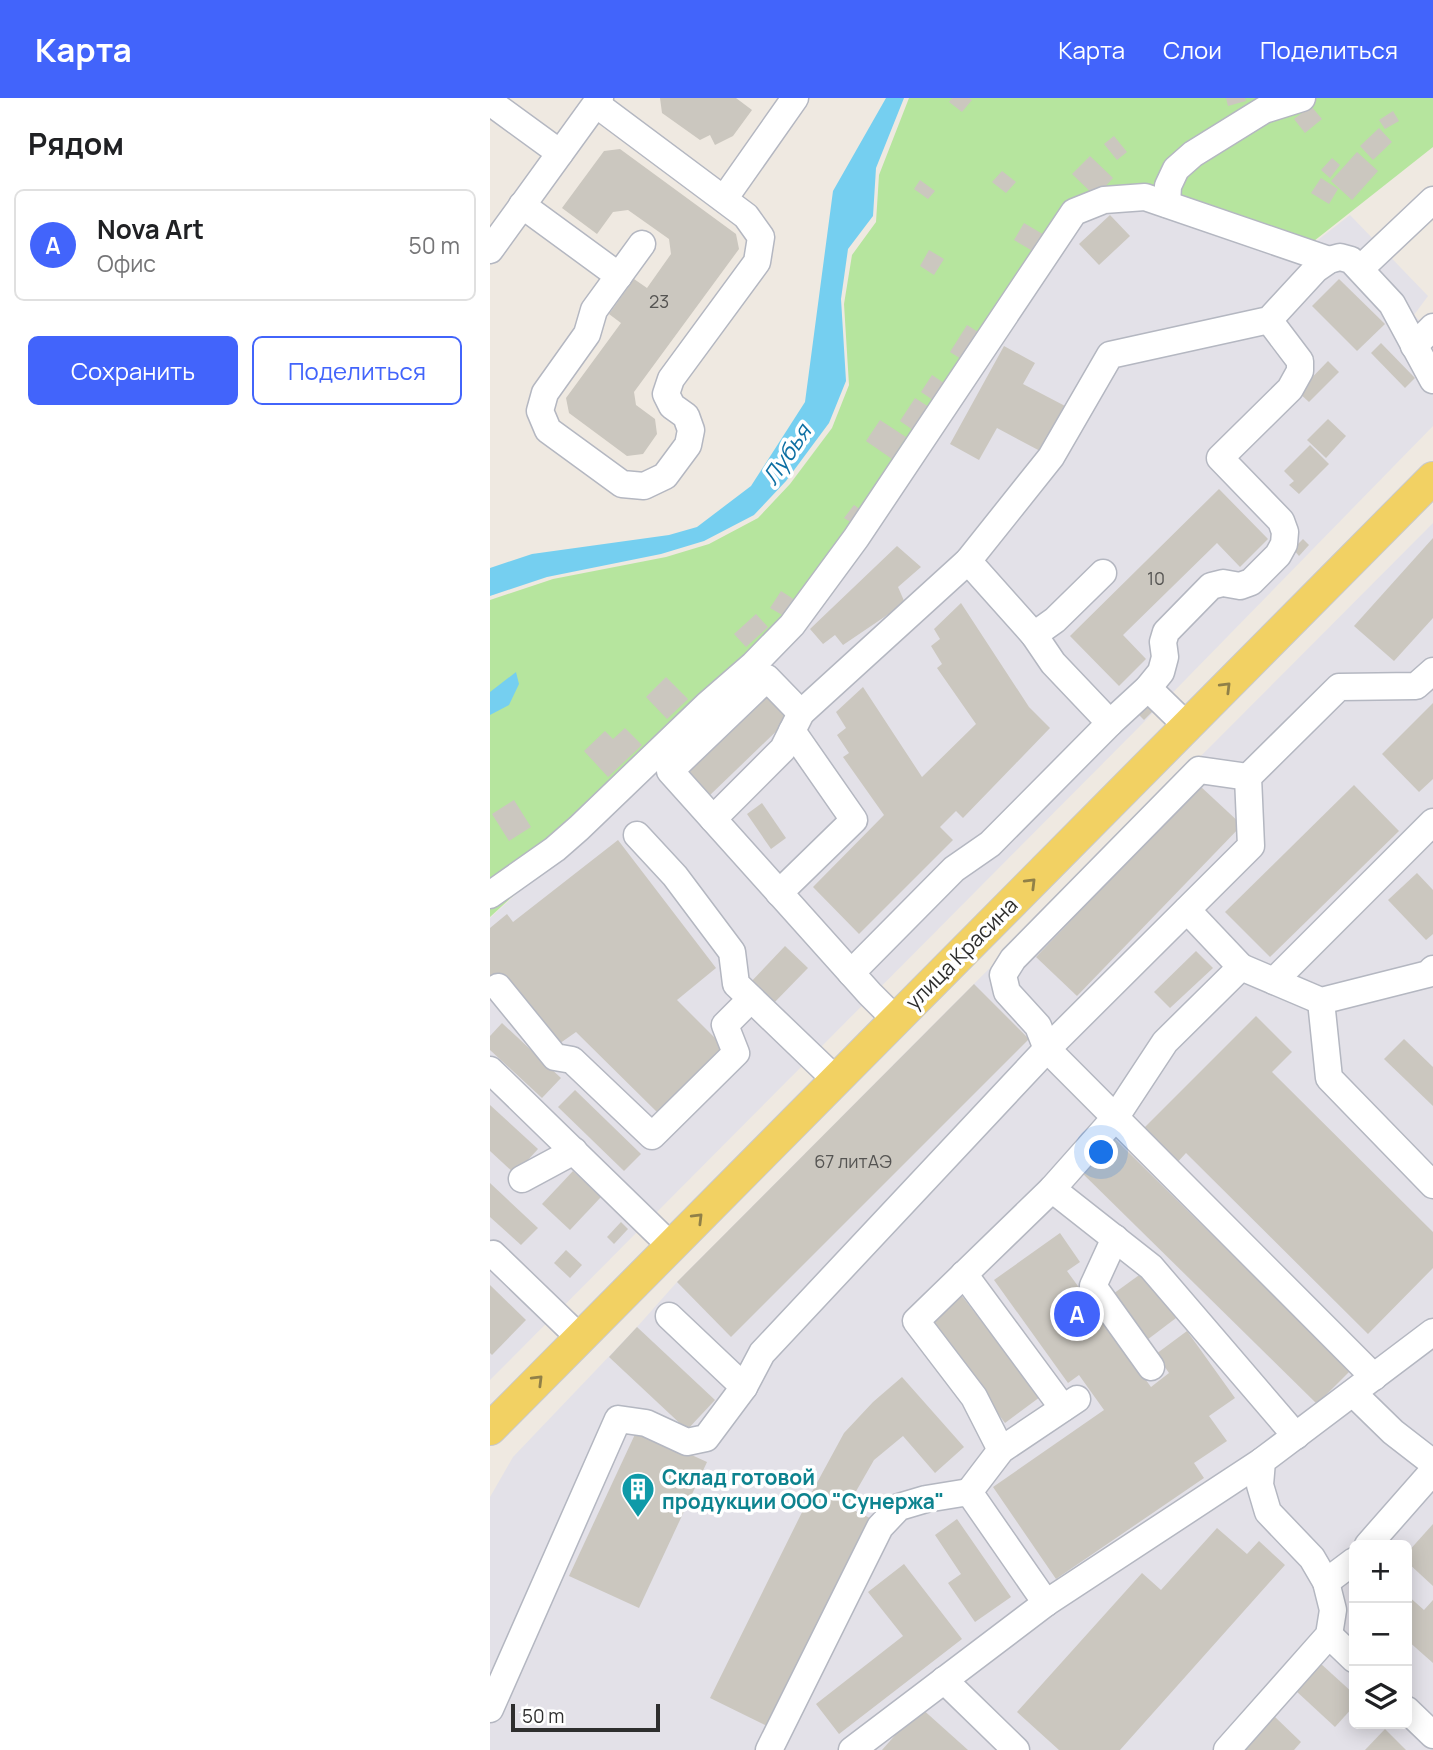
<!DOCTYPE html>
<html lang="ru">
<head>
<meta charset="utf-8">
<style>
  :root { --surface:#fff; --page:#f6f6f6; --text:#202124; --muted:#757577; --line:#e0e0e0; --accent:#4264fb }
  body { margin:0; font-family:Manrope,sans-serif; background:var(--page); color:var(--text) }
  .controls { position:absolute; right:21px; bottom:21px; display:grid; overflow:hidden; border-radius:10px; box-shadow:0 4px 18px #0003 }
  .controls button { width:63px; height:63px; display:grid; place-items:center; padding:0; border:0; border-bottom:2px solid var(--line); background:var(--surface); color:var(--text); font:35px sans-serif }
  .scale { position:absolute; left:21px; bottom:18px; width:149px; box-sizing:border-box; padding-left:7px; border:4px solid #2e2e2e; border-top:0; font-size:19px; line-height:24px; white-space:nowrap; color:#2e2e2e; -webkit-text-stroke:5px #fff; paint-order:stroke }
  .you { position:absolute; left:612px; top:1055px; width:24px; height:24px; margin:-18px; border:5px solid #fff; border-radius:50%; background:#1a73e8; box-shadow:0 0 0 10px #1a73e833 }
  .badge { display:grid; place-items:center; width:46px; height:46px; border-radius:50%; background:var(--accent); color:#fff; font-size:23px; font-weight:700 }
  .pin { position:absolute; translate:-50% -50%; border:4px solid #fff; box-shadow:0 2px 7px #0006 }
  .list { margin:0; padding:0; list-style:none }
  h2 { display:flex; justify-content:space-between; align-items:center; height:91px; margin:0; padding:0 28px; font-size:30px }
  h2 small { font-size:23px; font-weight:400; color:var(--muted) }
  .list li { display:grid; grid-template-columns:46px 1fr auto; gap:21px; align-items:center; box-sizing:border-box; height:112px; margin:0 14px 14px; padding:0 14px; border:2px solid var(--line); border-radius:10px }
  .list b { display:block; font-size:26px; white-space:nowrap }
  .list p { margin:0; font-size:23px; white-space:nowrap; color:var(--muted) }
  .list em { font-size:23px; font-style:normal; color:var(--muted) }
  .actions { display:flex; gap:14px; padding:21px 28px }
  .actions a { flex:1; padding:16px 0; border:2px solid var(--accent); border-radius:10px; text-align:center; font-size:24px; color:var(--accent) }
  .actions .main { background:var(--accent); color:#fff }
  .icon { flex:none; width:38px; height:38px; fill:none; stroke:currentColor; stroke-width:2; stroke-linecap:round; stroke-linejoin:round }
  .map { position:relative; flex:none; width:943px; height:1652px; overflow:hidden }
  header { display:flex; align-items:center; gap:42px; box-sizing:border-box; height:98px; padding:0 35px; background:var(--accent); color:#fff }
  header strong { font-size:33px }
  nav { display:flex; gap:38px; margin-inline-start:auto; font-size:24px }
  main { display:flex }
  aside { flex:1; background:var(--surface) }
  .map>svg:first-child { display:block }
  .industrial { fill:#e3e1e8; fill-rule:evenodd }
  .green { fill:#b6e59e }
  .water { fill:#75cff0 }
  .building { fill:#cbc7bf }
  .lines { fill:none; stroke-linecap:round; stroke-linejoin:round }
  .minor-casing { stroke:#b4b7c1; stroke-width:29 }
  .major-casing { stroke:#c9c9c9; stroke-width:34 }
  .minor { stroke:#fff; stroke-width:26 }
  .major { stroke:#f2d163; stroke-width:32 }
  .oneway { stroke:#908048 }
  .labels { text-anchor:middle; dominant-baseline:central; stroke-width:7; stroke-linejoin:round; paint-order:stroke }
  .number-label { font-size:18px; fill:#555452 }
  .street-label { font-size:21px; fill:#2e2e2e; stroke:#fff }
  .culture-label { font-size:21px; font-weight:bold; fill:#0d838f; stroke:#fff; text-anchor:start }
  .water-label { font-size:23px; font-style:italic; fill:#0d6fa3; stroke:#fff }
</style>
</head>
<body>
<header>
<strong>Карта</strong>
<nav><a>Карта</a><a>Слои</a><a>Поделиться</a></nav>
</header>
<main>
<aside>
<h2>Рядом<small></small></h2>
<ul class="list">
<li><span class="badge">A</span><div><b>Nova Art</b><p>Офис</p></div><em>50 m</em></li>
</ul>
<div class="actions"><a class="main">Сохранить</a><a>Поделиться</a></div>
</aside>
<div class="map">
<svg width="943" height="1652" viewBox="0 0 943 1652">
  <rect width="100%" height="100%" fill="#efe9e1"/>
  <g class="industrial">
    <polygon points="635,110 703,122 806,159 860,117 938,198 924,217 943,236 943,328 654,624 0,1282 0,820 146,686 589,122"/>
    <path d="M 943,425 L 943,1652 L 0,1652 L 0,1399 L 23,1359 L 147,1229 L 187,1184 ZM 864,1447 L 917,1447 L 917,1626 L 864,1626 Z"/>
  </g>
  <polygon class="green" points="419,0 943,0 943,49 805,158 704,121 635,108 588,121 301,535 145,686 0,819 0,502 63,481 176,459 219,446 268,420 300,386 342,330 359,287 354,206 362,157 386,124 389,77"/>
  <g class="water">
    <polygon points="396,0 414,0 386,70 383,118 358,151 351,201 356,283 339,325 296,383 264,417 214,443 171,456 57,479 0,498 0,470 42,456 179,437 207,429 261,388 315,304 343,93"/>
    <polygon points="26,574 29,586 19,607 0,617 0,594"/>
  </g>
  <g class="building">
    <polygon points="170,0 246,0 262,12 243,38 225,47 220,37 210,42 172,15"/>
    <polygon points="462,0 479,0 482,2 472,14 459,4"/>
    <polygon points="736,0 755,0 756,3 738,8"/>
    <polygon points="821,8 832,21 815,35 804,21"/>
    <polygon points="903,13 909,23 895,31 889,22"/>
    <polygon points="889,30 902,44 883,62 870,48"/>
    <polygon points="624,38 637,54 627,62 614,46"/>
    <polygon points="130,51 246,136 249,151 144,294 146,307 165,321 167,336 153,356 137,358 79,315 76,300 131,225 119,216 144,181 157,190 181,156 179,141 138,112 123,114 107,136 72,110 114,53"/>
    <polygon points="867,54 888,73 862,102 841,83"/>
    <polygon points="600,58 623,80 606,99 582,76"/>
    <polygon points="842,60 850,67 840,80 831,72"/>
    <polygon points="512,73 526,84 516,95 502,84"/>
    <polygon points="831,80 848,91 839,106 821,95"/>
    <polygon points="430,82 445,93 438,101 424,91"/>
    <polygon points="620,117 640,138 609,167 589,146"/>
    <polygon points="534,125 556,138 546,155 524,142"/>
    <polygon points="439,152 454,161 444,177 430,168"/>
    <polygon points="849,181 895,226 867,253 822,208"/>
    <polygon points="477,227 493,237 476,264 460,254"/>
    <polygon points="891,245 925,280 915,290 881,255"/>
    <polygon points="514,248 545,265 533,286 577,309 552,354 507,330 489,362 460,346"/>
    <polygon points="838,263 849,274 819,304 808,294"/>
    <polygon points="442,277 454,285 443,302 431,294"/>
    <polygon points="425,300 439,309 423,332 410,323"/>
    <polygon points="838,321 856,338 836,360 817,342"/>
    <polygon points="390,322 416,339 402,361 376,343"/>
    <polygon points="820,347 839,366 809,396 799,387 804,383 794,373"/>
    <polygon points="729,391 778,441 750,469 727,445 633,537 656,561 629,588 580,538"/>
    <polygon points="364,407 371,412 362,425 354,420"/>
    <polygon points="943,440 943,520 904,563 864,528"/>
    <polygon points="813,441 819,447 809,458 803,451"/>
    <polygon points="407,448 431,469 408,489 415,505 353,547 345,537 333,546 320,531"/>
    <polygon points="291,493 305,502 294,518 280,510"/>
    <polygon points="471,505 539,609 560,630 473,720 466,713 450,729 463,742 369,836 323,789 394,717 353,659 359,655 347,637 356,630 346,614 373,589 432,679 486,626 447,570 452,566 441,548 450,541 444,531"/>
    <polygon points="266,516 278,529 256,549 244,536"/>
    <polygon points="176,579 198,601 177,621 156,599"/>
    <polygon points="274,594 299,621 218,699 193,673"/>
    <polygon points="656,603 665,611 654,622 646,614"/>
    <polygon points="943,605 943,681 929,694 892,656"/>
    <polygon points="135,630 152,647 118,679 94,653 115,633 123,641"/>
    <polygon points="864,687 909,733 780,859 735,814"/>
    <polygon points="710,688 752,727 587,898 546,859"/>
    <polygon points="24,702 41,729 19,743 2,716"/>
    <polygon points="272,705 296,740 281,751 257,716"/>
    <polygon points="128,742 226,870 187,902 235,950 169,1016 86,934 66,948 0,888 0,830 17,816 23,824"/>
    <polygon points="927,775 943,792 943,836 936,842 898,802"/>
    <polygon points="295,848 318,870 280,909 258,887"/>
    <polygon points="706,853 723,870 680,910 664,894"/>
    <polygon points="484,886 539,941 241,1239 187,1184"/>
    <polygon points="766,918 802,954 782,974 943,1134 943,1170 878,1236 696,1055 684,1068 650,1034"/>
    <polygon points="12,925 71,980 52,1000 0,952 0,938"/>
    <polygon points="914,941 943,969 943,1008 894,961"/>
    <polygon points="85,992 151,1056 134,1073 68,1009"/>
    <polygon points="0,1007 48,1051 25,1076 0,1053"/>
    <polygon points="621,1037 860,1273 827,1306 588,1071"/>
    <polygon points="83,1073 111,1099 80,1132 52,1106"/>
    <polygon points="0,1085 48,1130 31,1147 0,1119"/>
    <polygon points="131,1124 138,1131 124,1146 117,1139"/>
    <polygon points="570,1135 590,1164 577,1173 661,1289 679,1275 666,1256 697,1233 745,1300 719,1318 737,1343 704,1365 714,1380 566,1481 503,1389 614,1312 589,1277 578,1285 504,1182"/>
    <polygon points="76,1152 92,1167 80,1180 64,1165"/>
    <polygon points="652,1175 686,1220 657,1242 623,1196"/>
    <polygon points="0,1187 36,1222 2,1257 0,1255"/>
    <polygon points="472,1198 550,1299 515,1325 438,1224"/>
    <polygon points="147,1229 225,1302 197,1332 119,1259"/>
    <polygon points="412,1279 474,1349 445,1375 413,1338 384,1362 357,1409 380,1420 277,1628 220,1600 323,1392 354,1335 383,1304"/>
    <polygon points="147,1332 217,1364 149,1510 79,1478"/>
    <polygon points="467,1421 521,1499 485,1524 458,1485 471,1476 445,1437"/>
    <polygon points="943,1426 943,1488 917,1464 917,1455"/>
    <polygon points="727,1430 757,1456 769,1443 795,1467 630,1652 569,1652 527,1614 652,1475 671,1492"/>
    <polygon points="414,1466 472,1541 349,1636 326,1606 413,1538 378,1494"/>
    <polygon points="917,1497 934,1512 943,1502 943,1565 917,1542"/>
    <polygon points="830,1565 864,1596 864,1608 845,1629 805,1592"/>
    <polygon points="430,1609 478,1652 392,1652"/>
    <polygon points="784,1618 811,1644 804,1652 752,1652"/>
    <polygon points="895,1631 916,1652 875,1652"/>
  </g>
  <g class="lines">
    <defs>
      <g id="minor">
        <polyline points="0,4 70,55"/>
        <polyline points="106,6 256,118 271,139 267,164 181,281 176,296 182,308 196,318 201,332 198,347 175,378 154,388 132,386 58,332 50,313 55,295 97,236 104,212 152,146"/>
        <polyline points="234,101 305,0"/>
        <polyline points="677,106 678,88 686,71 703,56 774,12 812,0"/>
        <polyline points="32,107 129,178"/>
        <polyline points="0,152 110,0"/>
        <polyline points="870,171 943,102"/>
        <polyline points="924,248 943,229"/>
        <polyline points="478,463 544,537 563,565 620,625"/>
        <polyline points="544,537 565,522 613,475"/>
        <polyline points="658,590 697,628"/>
        <polyline points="311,615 277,580 180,673 380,896 405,921"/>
        <polyline points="758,679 709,672 523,861 513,877 517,894 548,928 557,951 884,1279"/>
        <polyline points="223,721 293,651 311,615 478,463 561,359 620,257 779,222 826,171 839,162 850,159 861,162 902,206 943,282"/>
        <polyline points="147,737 185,778 242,854 246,886 346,982"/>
        <polyline points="289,795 364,722 302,633"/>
        <polyline points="0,797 65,751 89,730 217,607 263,567 302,527 366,440 584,114 614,102 655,99 839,162"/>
        <polyline points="697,812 751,869"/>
        <polyline points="361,875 464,771 500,746 620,625 658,590 671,574 675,559 673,544 676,534 721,488 733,485 750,488 761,484 788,457 794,446 795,434 791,423 730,360 800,291 810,273 810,263 779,222"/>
        <polyline points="784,883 943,724"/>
        <polyline points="8,889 65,959 82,962 162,1038 246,955 235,927 261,901"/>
        <polyline points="831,903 839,980 943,1087"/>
        <polyline points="0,972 181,1148"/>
        <polyline points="32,1081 84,1053"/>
        <polyline points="562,1091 661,1169 806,1338"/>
        <polyline points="625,1140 603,1188 661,1269"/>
        <polyline points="0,1157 3,1156 90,1240"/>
        <polyline points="474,1176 573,1310"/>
        <polyline points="179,1218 254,1289"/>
        <polyline points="863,1295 903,1334 943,1365"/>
        <polyline points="511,1352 484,1299 426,1223 562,1091 625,1020 675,944 751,869 831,903 938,876 943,871"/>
        <polyline points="479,1394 511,1352 587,1301"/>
        <polyline points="878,1447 943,1373"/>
        <polyline points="836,1484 864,1463"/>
        <polyline points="839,1537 864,1561"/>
        <polyline points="454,1582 526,1652"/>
        <polyline points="0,1611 128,1321 156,1325 197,1344 216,1340 254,1289 272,1255 557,951 761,748 758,679 849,589 926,588 943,573"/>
        <polyline points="917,1612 943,1637"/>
        <polyline points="279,1652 390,1429 409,1409 436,1401 479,1394 556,1505"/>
        <polyline points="362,1652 556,1505 772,1363"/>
        <polyline points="737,1652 839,1537 843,1512 836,1484 822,1460 778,1414 770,1387 772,1363 943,1234"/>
      </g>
      <polyline id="major" points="0,1331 943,380"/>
    </defs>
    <use href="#minor" class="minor-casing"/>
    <use href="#major" class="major-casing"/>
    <use href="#minor" class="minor"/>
    <use href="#major" class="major"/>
  </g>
  <defs><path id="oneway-chevron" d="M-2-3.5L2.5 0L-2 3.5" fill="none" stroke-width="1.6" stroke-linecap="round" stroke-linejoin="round" transform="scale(1.75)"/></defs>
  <g class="oneway">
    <use href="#oneway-chevron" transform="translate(736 589) rotate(-45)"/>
    <use href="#oneway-chevron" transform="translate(541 785) rotate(-45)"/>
    <use href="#oneway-chevron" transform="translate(208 1120) rotate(-45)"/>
    <use href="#oneway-chevron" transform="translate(48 1282) rotate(-45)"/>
  </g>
  <defs>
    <symbol id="building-pin" viewBox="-11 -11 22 30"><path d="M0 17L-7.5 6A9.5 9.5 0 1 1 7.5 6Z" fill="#0f9aa8" stroke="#fff"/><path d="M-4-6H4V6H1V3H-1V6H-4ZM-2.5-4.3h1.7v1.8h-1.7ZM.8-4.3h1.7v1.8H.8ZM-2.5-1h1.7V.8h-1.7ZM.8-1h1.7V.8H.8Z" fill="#fff"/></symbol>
  </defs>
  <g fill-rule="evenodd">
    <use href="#building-pin" x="129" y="1372" width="38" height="52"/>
  </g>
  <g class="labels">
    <g class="number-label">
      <text x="169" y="203">23</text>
      <text x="666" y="480">10</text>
      <text x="363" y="1063">67 литАЭ</text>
    </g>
    <g class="street-label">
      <text transform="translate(471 855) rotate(-45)">улица Красина</text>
    </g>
    <g class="culture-label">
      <text x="172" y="1379">Склад готовой<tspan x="172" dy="24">продукции ООО "Сунержа"</tspan></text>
    </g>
    <g class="water-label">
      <text transform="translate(296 356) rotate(-56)">Лубья</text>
    </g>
  </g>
</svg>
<div class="controls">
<button>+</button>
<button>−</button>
<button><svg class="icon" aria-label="layers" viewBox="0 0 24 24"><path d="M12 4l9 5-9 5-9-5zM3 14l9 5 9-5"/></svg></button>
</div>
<div class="scale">50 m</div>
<div class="you"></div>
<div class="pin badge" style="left:587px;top:1216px">A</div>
</div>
</main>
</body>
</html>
